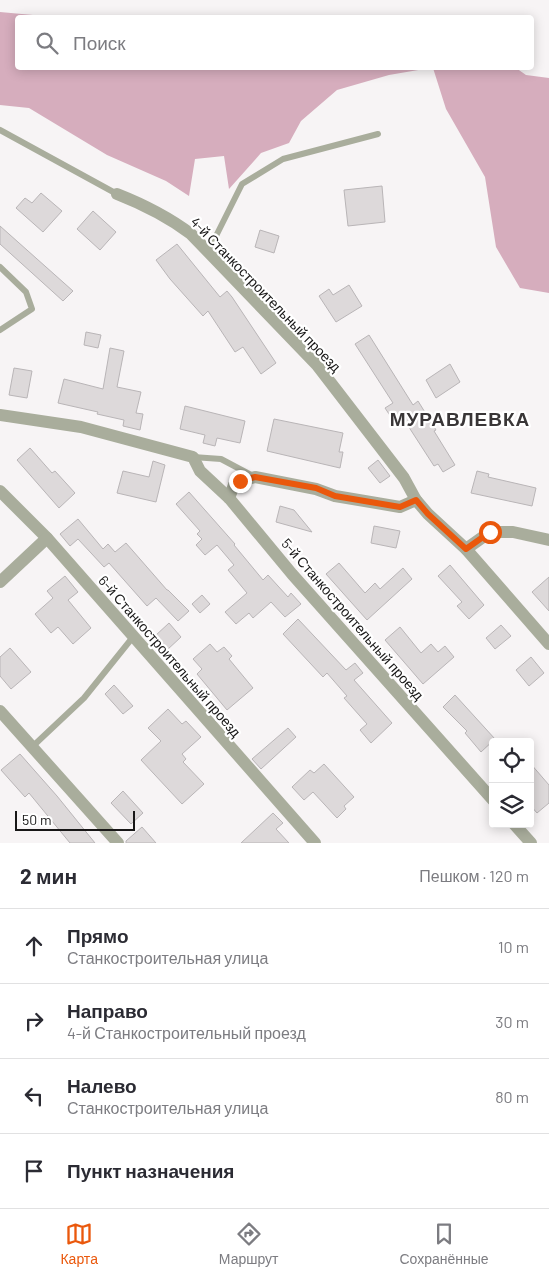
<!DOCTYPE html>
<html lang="ru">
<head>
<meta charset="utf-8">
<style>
  :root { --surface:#fff; --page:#f7f7f7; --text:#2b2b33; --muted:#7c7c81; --line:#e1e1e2; --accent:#ea580c }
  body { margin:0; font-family:Barlow,sans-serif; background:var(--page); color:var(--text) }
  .controls { position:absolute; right:15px; bottom:15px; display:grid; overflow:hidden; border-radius:5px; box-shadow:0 2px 12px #0003 }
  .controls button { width:45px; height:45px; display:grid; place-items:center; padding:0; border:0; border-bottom:1px solid var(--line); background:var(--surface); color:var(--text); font:25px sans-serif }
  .scale { position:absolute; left:15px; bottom:12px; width:120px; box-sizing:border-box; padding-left:5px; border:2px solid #181717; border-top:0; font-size:14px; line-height:18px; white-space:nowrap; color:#181717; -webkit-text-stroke:4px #fff; paint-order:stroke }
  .stop { position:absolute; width:15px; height:15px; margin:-11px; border:4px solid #ea580c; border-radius:50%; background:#fff }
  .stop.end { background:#ea580c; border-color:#fff; box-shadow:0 1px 5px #0008 }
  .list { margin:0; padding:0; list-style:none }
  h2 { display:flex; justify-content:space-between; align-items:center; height:65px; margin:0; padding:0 20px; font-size:21px }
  h2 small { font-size:16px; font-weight:400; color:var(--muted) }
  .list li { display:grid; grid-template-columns:32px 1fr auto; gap:15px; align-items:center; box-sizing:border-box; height:75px; padding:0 20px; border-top:1px solid var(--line) }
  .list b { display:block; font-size:19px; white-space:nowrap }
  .list p { margin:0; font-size:16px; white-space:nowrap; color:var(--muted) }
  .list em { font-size:16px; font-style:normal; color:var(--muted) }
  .icon { flex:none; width:28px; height:28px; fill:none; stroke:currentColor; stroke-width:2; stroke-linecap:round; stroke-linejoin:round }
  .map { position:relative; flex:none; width:549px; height:843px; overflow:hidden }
  .search { position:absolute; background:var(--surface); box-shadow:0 2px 12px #0003; left:15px; right:15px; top:15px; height:55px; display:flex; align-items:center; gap:12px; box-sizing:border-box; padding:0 18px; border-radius:5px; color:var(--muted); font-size:19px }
  .sheet { height:365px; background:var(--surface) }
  nav { display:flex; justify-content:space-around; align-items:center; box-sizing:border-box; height:70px; border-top:1px solid var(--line); background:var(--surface); font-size:14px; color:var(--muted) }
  nav a { display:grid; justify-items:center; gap:2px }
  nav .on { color:var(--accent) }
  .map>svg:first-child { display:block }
  .forest { fill:#d6adbd }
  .building { fill:#ddd9da; stroke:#b9b5b7 }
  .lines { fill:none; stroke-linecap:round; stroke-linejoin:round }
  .lane { stroke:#a9ad9c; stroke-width:6 }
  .street { stroke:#a9ad9c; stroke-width:12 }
  .route { stroke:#ea580c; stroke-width:6 }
  .labels { text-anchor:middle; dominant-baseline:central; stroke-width:4.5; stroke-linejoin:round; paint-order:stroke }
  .street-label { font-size:14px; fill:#181717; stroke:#fff }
  .district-label { font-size:19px; font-weight:bold; letter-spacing:1px; fill:#393637; stroke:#fff }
</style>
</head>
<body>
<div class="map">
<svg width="549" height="843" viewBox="0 0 549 843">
  <rect width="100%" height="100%" fill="#f7f4f5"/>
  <g class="forest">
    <polygon points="0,12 55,17 18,18 18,68 430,68 389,75 337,90 301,121 289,143 261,153 229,189 224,156 195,159 189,196 166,181 107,155 29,108 0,105"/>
    <polygon points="433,68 516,68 526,75 549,78 549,293 520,288 496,247 485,177 446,109"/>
  </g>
  <g class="building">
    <polygon points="382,186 385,222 348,226 344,190"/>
    <polygon points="41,193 62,211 43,232 16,208 25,198 32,203"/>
    <polygon points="93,211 116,232 100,250 77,229"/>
    <polygon points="0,226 73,291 63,301 0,244"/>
    <polygon points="260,230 279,236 274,253 255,247"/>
    <polygon points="177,244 220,297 227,291 232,297 276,363 261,374 243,347 235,352 208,311 203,316 170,279 156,260"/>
    <polygon points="349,285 362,306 336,322 319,296 329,289 333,295"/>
    <polygon points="86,332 101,335 98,348 84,345"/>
    <polygon points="369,335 413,405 418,401 436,430 434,431 455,465 443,472 438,464 434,466 403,418 395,423 385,408 393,403 355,344"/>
    <polygon points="110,348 124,351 117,387 141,392 136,413 143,414 140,430 123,426 124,420 97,414 98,412 58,403 64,379 103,389"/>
    <polygon points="450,364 460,382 436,398 426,380"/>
    <polygon points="14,368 32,371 27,398 9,395"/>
    <polygon points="185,406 245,421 240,443 217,438 215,446 203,443 205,435 180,429"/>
    <polygon points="274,419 343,433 339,452 343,452 340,468 267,451"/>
    <polygon points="30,448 52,473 55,471 75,493 59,508 17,460"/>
    <polygon points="378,460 390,476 380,483 368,468"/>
    <polygon points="153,461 165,465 156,502 117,493 123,471 149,477"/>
    <polygon points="477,471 489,474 488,477 536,488 532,506 471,493"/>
    <polygon points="189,492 235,544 234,545 263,580 268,575 288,597 291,593 301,604 285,617 271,602 253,618 249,613 236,624 225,612 247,593 228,570 234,565 217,545 205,555 196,545 202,539 197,534 200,531 176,504"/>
    <polygon points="280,506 294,510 312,532 276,522"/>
    <polygon points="78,519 103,549 108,544 115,552 126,543 167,590 168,590 189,611 178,621 156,598 147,606 109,563 104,567 78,539 70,546 60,534"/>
    <polygon points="374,526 400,531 396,548 371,543"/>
    <polygon points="339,563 365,593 375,583 380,589 403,568 412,579 367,620 326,574"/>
    <polygon points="450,565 484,605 469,619 457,606 462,602 438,576"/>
    <polygon points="65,576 78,592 68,600 91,628 73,644 58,627 51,633 35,614 53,598 47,591"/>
    <polygon points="549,577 549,611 532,592"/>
    <polygon points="202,595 210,604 200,613 192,604"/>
    <polygon points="298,619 346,670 355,663 363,673 354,680 392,723 371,743 360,730 367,724 344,698 347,696 327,673 323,677 283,634"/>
    <polygon points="169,623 181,637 167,650 155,636"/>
    <polygon points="501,625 511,636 495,649 486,638"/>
    <polygon points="400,627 421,653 431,644 438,652 445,646 454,657 423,684 385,640"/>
    <polygon points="210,644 217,652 224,647 232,656 229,659 253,688 227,710 197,674 202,669 193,659"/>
    <polygon points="10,648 31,672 11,689 0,676 0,657"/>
    <polygon points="531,657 544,673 529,686 516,670"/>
    <polygon points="114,685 133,706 123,714 105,694"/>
    <polygon points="455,695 495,739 481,752 465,733 467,731 443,707"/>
    <polygon points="168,709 182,724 186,721 201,737 182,754 186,759 183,762 204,784 182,804 141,760 161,741 148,728"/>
    <polygon points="288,728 296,737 261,769 252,759"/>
    <polygon points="20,754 57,796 95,843 70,843 29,793 25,797 1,770"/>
    <polygon points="530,763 549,785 549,803 537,813 530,805"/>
    <polygon points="324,764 354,797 344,806 346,809 337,818 313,792 304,800 292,787 310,770 314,773"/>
    <polygon points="123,791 143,813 131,824 111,803"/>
    <polygon points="273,813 283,823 276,829 289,843 241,843"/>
    <polygon points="142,827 156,843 126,843 126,841"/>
  </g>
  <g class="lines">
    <g class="lane">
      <polyline points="0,130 117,194"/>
      <polyline points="209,254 217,234 242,184 283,159 378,134"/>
      <polyline points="0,267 26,292 32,309 0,330"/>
      <polyline points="193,457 221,459 253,476"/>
      <polyline points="32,747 84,698 133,637"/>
    </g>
    <g class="street">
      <path d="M 117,194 C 145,205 167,216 191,234 L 317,365 L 404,478 L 416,500 L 428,514 L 466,549 L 549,644"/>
      <polyline points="0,415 81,427 193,457 200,471 229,498 292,574 493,800"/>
      <polyline points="0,491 47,538 315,843"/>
      <polyline points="229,498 234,485 240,481 255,477 316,489 335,496 400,507 416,500"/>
      <polyline points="466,549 490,532 513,532 549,540"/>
      <polyline points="0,582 47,538"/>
      <polyline points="0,711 118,843"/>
      <polyline points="514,824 531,843"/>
    </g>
  </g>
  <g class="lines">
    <polyline class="route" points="240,481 255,477 316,488 335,496 400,507 416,500 428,514 466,549 490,532"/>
  </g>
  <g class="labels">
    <g class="street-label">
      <text transform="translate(266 294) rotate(46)">4-й Станкостроительный проезд</text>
      <text transform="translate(353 619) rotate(49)">5-й Станкостроительный проезд</text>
      <text transform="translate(170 656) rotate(49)">6-й Станкостроительный проезд</text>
    </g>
    <g class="district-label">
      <text x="460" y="418">МУРАВЛЕВКА</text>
    </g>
  </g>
</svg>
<div class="controls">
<button><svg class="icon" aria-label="locate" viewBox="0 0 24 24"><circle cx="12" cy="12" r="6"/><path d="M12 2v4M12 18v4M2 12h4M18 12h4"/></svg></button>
<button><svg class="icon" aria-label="layers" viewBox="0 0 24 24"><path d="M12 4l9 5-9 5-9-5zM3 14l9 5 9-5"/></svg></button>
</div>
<div class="scale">50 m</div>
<div class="stop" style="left:490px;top:532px"></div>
<div class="stop end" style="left:240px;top:481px"></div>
<div class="search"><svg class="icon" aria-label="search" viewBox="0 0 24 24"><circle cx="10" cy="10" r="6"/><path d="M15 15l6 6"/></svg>Поиск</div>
</div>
<section class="sheet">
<h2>2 мин<small>Пешком · 120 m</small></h2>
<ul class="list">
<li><svg class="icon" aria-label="ahead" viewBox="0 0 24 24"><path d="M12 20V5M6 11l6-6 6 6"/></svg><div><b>Прямо</b><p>Станкостроительная улица</p></div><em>10 m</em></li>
<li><svg class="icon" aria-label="right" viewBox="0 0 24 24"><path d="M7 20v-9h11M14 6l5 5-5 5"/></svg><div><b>Направо</b><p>4-й Станкостроительный проезд</p></div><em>30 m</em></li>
<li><svg class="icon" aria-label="left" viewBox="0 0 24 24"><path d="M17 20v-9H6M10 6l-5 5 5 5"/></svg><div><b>Налево</b><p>Станкостроительная улица</p></div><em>80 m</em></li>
<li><svg class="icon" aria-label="arrive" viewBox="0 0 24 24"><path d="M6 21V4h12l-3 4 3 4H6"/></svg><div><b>Пункт назначения</b></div></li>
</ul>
</section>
<nav>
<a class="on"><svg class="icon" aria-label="map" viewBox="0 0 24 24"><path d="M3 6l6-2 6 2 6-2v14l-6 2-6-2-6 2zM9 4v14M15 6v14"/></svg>Карта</a>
<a><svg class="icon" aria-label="directions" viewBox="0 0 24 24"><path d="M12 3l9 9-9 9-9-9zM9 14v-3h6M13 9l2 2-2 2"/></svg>Маршрут</a>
<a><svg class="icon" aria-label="saved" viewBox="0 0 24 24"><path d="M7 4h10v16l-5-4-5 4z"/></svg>Сохранённые</a>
</nav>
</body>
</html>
